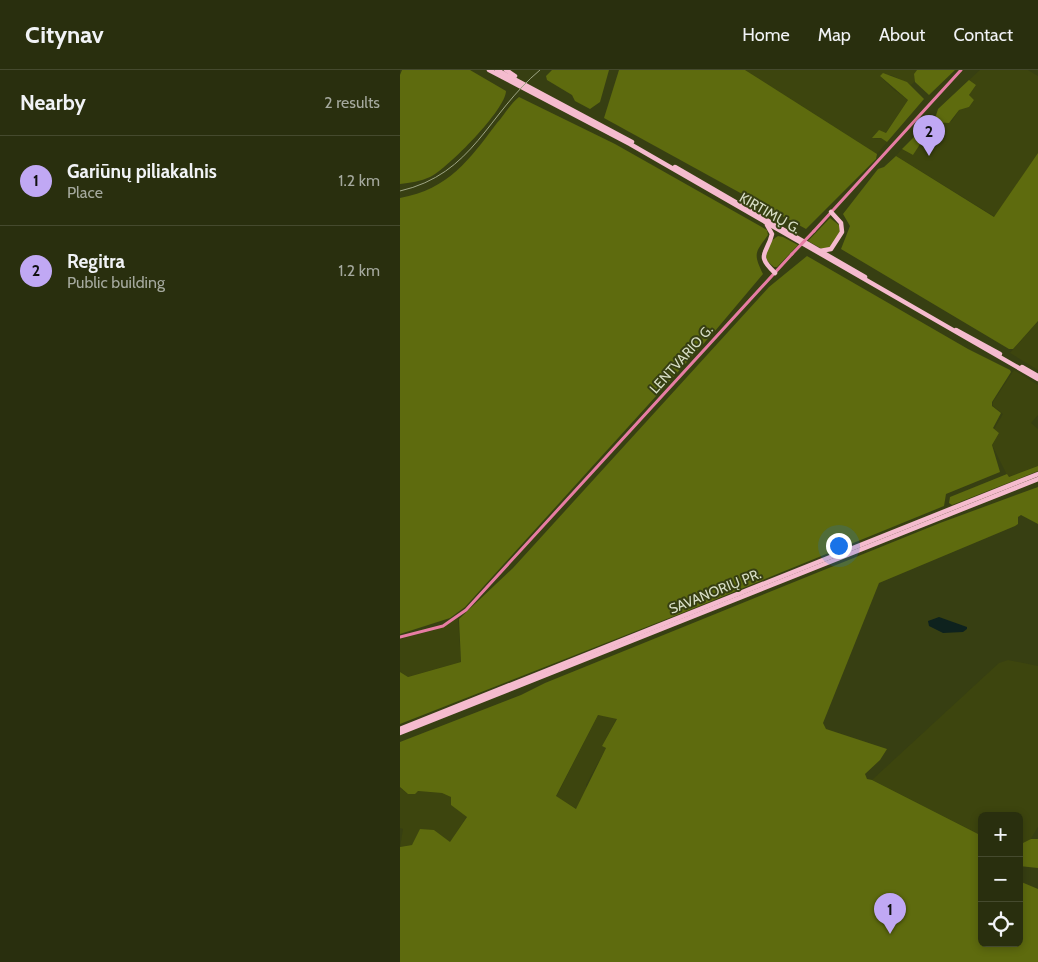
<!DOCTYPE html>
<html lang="en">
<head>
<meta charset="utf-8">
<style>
  :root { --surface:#292f0e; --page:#313717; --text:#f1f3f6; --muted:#a5a99e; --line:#454a2e; --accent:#c0a8f4 }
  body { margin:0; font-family:Cabin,sans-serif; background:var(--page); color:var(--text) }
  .controls { position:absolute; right:15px; bottom:15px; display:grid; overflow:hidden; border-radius:8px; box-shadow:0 2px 8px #0003 }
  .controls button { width:45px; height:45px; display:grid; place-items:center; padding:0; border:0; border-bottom:1px solid var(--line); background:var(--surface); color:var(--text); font:25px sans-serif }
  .you { position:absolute; left:438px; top:475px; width:18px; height:18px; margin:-12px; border:4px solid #fff; border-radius:50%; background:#1a73e8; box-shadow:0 0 0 8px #1a73e833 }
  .badge { display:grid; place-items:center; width:32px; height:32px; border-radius:50%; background:var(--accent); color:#111; font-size:16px; font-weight:700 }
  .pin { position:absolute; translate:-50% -41px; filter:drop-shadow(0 1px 2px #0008) }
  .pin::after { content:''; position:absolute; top:26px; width:18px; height:15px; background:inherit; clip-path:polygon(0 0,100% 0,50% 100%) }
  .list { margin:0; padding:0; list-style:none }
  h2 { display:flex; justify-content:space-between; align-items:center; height:65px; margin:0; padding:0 20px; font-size:21px }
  h2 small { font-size:16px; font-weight:400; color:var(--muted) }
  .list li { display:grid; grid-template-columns:32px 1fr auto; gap:15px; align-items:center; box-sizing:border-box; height:90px; padding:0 20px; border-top:1px solid var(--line) }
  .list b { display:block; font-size:19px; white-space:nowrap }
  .list p { margin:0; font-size:16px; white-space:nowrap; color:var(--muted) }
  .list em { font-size:16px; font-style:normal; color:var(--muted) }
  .icon { flex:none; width:28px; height:28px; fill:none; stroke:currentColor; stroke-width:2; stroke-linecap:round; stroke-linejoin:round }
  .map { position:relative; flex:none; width:638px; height:892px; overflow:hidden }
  header { display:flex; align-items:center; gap:30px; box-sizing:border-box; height:70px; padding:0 25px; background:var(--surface); border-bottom:1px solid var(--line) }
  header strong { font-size:24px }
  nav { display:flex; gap:28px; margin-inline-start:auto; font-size:18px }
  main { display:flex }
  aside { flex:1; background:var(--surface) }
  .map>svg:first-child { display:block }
  .built { fill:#3d450e }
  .green { fill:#5e6b0e; fill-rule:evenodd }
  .water { fill:#0e221e }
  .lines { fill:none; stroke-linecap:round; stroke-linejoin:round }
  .secondary { stroke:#e77da3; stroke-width:3 }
  .trunk { stroke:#f5bbce; stroke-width:4.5 }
  .rail { stroke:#9ea585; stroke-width:1 }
  .secondary-bridge { stroke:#e77da3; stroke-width:3 }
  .labels { text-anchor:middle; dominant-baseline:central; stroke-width:4; stroke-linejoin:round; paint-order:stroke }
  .street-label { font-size:14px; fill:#d7ddc5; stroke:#373f12 }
</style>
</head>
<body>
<header>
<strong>Citynav</strong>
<nav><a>Home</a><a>Map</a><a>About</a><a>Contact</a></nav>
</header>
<main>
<aside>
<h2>Nearby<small>2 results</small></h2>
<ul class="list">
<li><span class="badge">1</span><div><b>Gariūnų piliakalnis</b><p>Place</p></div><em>1.2 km</em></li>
<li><span class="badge">2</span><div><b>Regitra</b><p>Public building</p></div><em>1.2 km</em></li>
</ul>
</aside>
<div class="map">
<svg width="638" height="892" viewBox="0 0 638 892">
  <rect width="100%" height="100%" fill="#373f12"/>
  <g class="built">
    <polygon points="345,0 517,0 514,4 516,10 511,15 491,5 480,6 493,19 508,30 485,64 474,69 481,68 487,72 477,84"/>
    <polygon points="580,0 628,0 638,6 638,83 595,147 496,86 502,79 513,85 534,52 552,51 559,40 569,37 574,30 569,27 570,23 576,15 569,10"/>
    <polygon points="638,251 638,300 610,283"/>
    <polygon points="614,300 638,315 638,345 631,353 638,359 638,396 608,407 592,375 599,363 594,359 603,344 593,336 593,332"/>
    <polygon points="58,548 61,592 8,607 0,602 0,569 35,560"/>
    <polygon points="608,590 638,596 638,757 630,770 622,775 619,775 619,746 582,746 582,766 472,710 599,593"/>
    <polygon points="198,645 217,648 202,676 206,678 186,715 187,718 177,739 156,727"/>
    <polygon points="0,718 8,724 18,721 42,723 52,727 51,735 67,746 50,773 34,760 16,770 12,775 0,777 3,759 0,758"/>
  </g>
  <g class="green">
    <path d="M 2,0 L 70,0 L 106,21 C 106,39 48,98 30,107 C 21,111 10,113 0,114 L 0,5 Z"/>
    <polygon points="152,0 209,0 200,32 190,39 175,31 172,25 147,10 146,6"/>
    <polygon points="219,0 345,0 477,84 476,89 406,159 204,48"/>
    <polygon points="517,0 555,0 529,25 515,12 514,4"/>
    <polygon points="483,3 507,12 524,29 487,72 481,68 472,68 479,60 486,63 508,30 480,6"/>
    <polygon points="569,10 576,15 569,25 574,30 569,37 559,40 549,53 534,52 538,39"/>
    <path d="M 119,27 L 215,74 L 367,160 L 368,165 C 355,183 353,183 363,204 L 315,261 L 65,537 L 50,548 L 0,564 L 0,128 C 49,119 69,90 97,53 C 104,45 111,33 119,27 Z"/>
    <polygon points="522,59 528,62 513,85 502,79"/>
    <polygon points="638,83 638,251 613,279 609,279 441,179 450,156 443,144 478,99 484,97 496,86 594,147"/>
    <polygon points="430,148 439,155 440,163 431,177 422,179 408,171"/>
    <path d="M 378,166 L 383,167 L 398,175 L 377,197 L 374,197 L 366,190 C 366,181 369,171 378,166 Z"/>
    <polygon points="407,186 568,279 610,300 611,302 592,332 592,336 601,343 593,358 599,363 592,375 600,402 546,424 544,436 287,541 0,654 0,602 8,607 61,592 59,549 113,498 369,217"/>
    <polygon points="638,396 638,401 552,435 549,433 550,427 607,404 609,407"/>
    <path d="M 638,417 L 638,454 L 621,445 L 618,447 L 618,454 L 615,456 L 479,513 L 423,653 L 426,659 L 487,679 L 480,690 L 465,704 L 467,709 L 472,710 L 582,766 L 582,873 L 619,873 L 619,811 L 638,819 L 638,892 L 0,892 L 0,777 L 12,775 L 20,759 L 34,760 L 50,772 L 67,747 L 51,735 L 51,727 L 42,723 L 18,721 L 15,724 L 8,724 L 0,717 L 0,672 L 121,625 L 145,613 L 540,453 ZM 198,645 L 217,649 L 202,676 L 206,678 L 176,739 L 156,726 Z"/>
    <polygon points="631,769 638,769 638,798 619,796 619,775"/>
  </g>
  <polygon class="water" points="539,547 567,557 567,559 563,562 543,563 529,556 528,551"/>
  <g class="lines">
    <g class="secondary">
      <polyline points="414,161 561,0"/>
      <polyline points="0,567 43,556 66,540 392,184"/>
    </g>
    <g class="trunk">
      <polyline points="89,0 230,74 638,309"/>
      <polyline points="97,0 232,72"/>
      <polyline points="106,0 115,6"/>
      <polyline points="275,97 465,207"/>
      <path d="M 367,155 L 372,164 C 367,185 355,184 375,203"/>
      <polyline points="420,181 431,179 442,162 441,153 431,142"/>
      <polyline points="556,260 600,284"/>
      <polyline points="622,297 638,306"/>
      <polyline points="0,659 638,404"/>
      <polyline points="0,663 638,409"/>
    </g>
    <path class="rail" d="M 0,121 C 74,104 87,44 140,0"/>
    <polyline class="secondary-bridge" points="392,184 414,161"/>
  </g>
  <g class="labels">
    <g class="street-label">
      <text transform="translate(370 143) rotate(30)">KIRTIMŲ G.</text>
      <text transform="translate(281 289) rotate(-48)">LENTVARIO G.</text>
      <text transform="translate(315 521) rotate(-22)">SAVANORIŲ PR.</text>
    </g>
  </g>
</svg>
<div class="controls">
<button>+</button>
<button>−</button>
<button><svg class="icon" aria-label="locate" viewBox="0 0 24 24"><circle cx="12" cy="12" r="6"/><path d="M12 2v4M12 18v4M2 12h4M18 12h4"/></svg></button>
</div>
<div class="you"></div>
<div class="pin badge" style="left:490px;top:864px">1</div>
<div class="pin badge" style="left:529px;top:86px">2</div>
</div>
</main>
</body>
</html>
